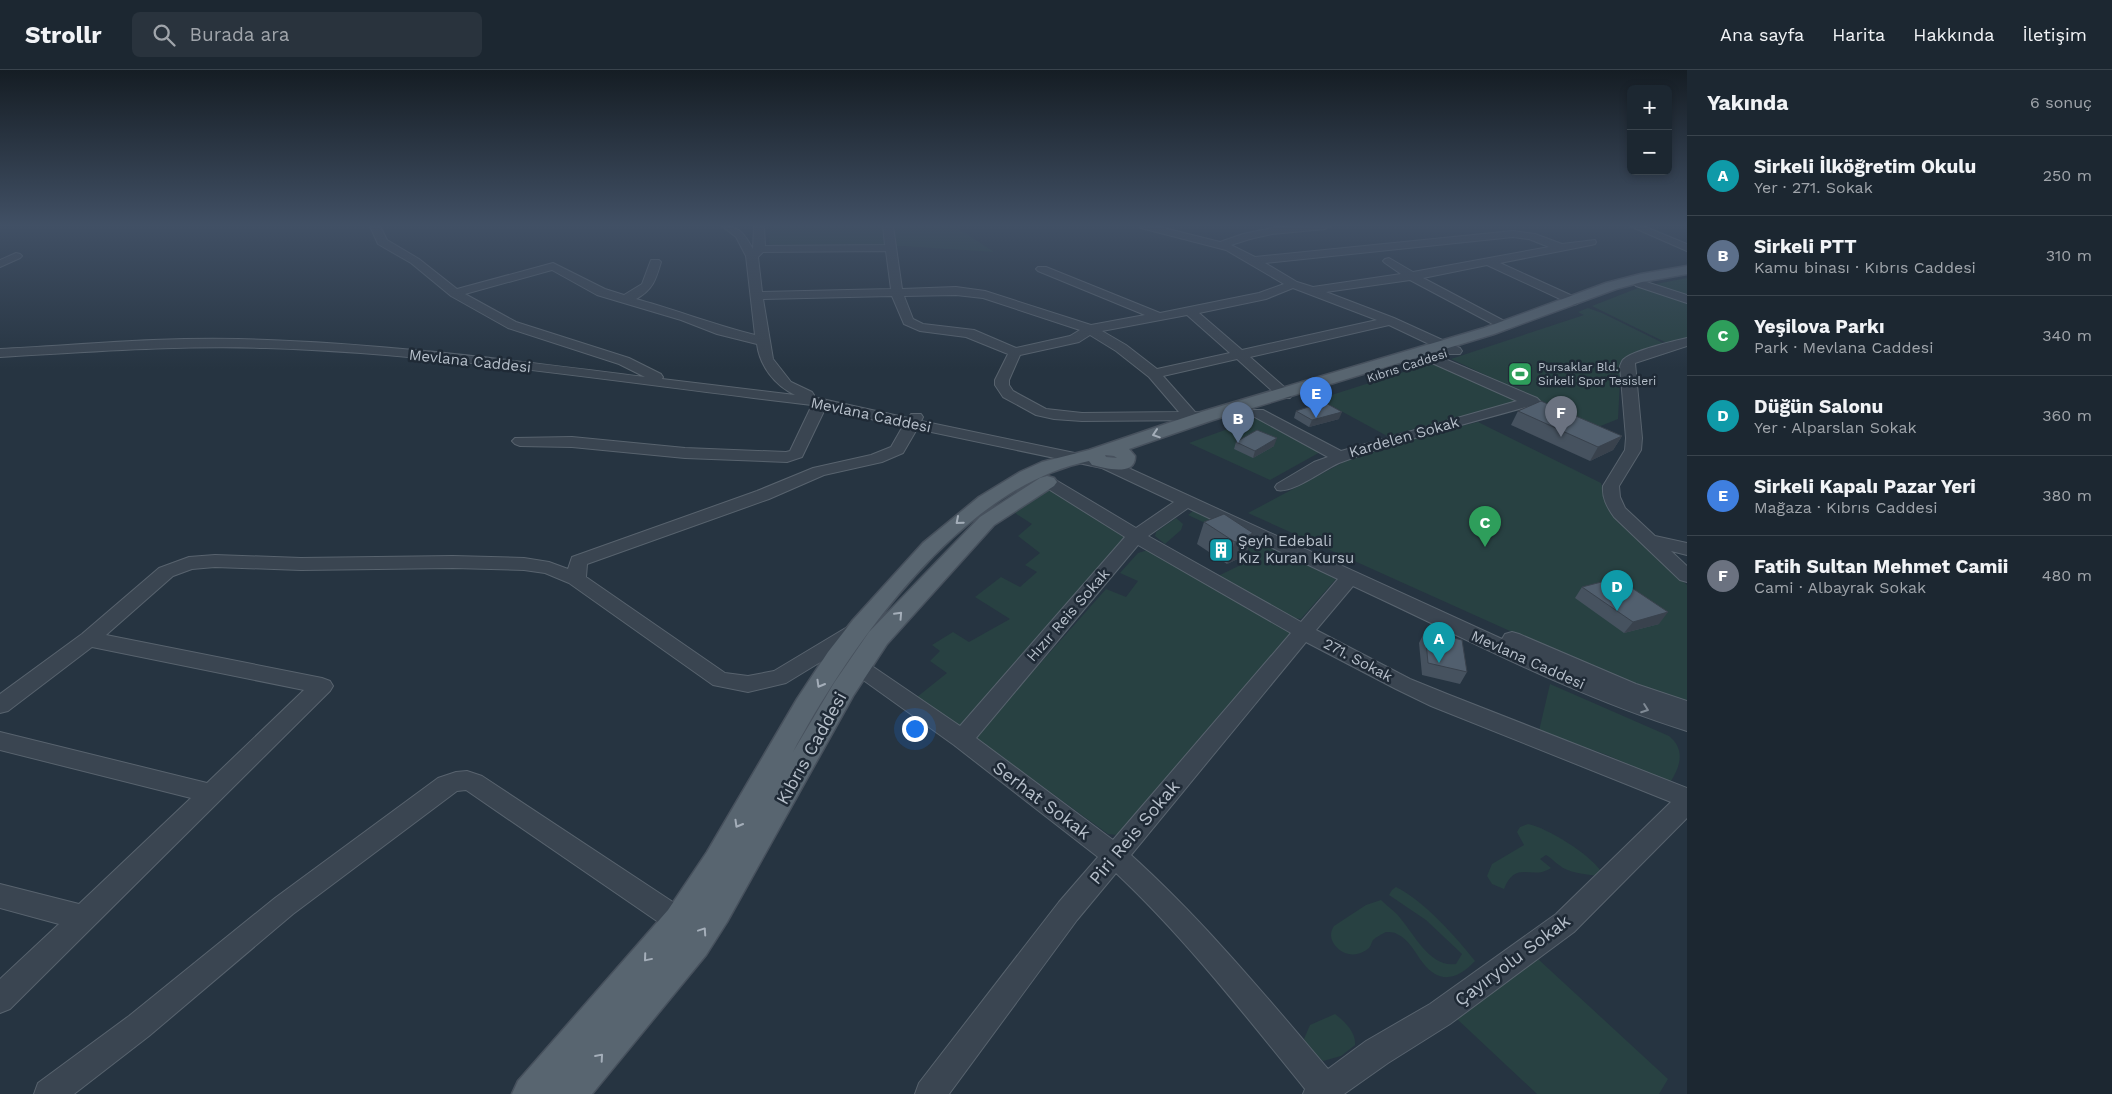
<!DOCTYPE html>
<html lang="tr">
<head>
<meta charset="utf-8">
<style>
  :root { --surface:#1c2731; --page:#29333d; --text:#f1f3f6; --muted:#a0a5ab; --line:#3a444d; --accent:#90c0f7 }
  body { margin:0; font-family:"Work Sans",sans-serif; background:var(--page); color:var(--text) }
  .controls { position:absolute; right:15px; top:15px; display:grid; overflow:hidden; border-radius:8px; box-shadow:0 2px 8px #0003 }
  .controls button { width:45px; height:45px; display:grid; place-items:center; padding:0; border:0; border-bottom:1px solid var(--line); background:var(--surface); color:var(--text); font:25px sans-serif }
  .you { position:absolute; left:914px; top:658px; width:18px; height:18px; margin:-12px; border:4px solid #fff; border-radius:50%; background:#1a73e8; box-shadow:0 0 0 8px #1a73e833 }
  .badge { display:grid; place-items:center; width:32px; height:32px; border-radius:50%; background:var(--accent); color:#fff; font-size:16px; font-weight:700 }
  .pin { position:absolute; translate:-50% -41px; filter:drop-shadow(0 1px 2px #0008) }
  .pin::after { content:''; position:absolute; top:26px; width:18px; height:15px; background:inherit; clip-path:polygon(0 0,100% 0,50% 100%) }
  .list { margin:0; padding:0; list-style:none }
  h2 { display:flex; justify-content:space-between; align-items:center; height:65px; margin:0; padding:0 20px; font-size:21px }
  h2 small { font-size:16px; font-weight:400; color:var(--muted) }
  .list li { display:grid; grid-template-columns:32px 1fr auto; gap:15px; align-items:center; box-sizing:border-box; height:80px; padding:0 20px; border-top:1px solid var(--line) }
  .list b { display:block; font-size:19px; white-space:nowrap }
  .list p { margin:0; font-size:16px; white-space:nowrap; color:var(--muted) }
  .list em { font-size:16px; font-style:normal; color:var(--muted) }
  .icon { flex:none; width:28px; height:28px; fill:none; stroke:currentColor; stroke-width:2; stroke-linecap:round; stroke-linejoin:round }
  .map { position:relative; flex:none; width:1687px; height:1024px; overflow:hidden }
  header { display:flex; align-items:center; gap:30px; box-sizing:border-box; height:70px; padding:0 25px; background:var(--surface); border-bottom:1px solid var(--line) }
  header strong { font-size:24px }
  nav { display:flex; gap:28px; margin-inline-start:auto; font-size:18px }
  .search { width:350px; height:45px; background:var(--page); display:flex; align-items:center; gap:12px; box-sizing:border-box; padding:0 18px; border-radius:8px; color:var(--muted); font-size:19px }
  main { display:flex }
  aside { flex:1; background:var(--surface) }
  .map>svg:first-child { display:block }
  .green { fill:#284142 }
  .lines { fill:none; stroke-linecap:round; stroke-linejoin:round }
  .minor-casing { stroke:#58636e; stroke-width:2 }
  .major-casing { stroke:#47515d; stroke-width:3 }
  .minor { fill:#3a4551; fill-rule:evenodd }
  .major { fill:#586570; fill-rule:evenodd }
  .wall { fill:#46525f }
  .shaded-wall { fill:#39424d }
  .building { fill:#515f6e; stroke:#39424d }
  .oneway { stroke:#a4aeb9 }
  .oneway2 { stroke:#7f8994 }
  .labels { text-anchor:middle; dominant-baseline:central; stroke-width:5; stroke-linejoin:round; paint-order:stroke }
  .far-street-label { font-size:12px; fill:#b7c0cb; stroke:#1f2a36 }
  .far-poi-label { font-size:12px; fill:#b7c0cb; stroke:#1f2a36; text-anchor:start }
  .street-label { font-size:15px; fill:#b7c0cb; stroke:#1f2a36 }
  .poi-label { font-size:15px; fill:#b7c0cb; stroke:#1f2a36; text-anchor:start }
  .near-street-label { font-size:18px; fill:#b7c0cb; stroke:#1f2a36 }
</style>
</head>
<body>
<header>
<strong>Strollr</strong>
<div class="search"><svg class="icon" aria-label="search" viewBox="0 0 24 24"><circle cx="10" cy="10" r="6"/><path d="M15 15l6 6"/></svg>Burada ara</div>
<nav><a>Ana sayfa</a><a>Harita</a><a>Hakkında</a><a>İletişim</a></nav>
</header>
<main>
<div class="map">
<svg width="1687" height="1024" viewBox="0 0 1687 1024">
  <rect width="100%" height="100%" fill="#263441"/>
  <g class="green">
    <polygon points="770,156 960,156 959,159 994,182 903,176 769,179"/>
    <polygon points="1687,208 1687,226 1654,216 1656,214"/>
    <polygon points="1638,218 1646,218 1687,231 1687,269 1669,274 1592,236"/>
    <polygon points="1588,238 1602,243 1665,274 1621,291 1618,349 1598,357 1451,289 1584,245 1578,242"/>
    <polygon points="1432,293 1520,331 1387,366 1319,329"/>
    <polygon points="1258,348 1322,381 1270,410 1189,373"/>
    <polygon points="1478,352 1601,413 1607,436 1614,447 1687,515 1687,632 1654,622 1521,566 1248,443 1359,384 1412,368"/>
    <polygon points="1050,418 1130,466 959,657 917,627 947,603 930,591 940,581 932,575 953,562 969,572 1010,549 975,527 1001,507 1020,517 1037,502 1025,495 1040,483 1018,466 1032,454 1015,443"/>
    <polygon points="1193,441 1336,509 1301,549 1292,548 1218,506 1257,487 1238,471 1240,469 1188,445"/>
    <polygon points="1176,448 1183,454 1181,460 1165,474 1155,466 1156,462"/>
    <polygon points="1148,480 1293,562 1125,761 1116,765 1108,764 977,669 977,665 1106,519 1126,527 1138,511 1120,503 1138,483"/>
    <path d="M 1550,614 L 1669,666 C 1685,679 1681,695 1671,711 L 1665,711 L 1607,685 L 1539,661 Z"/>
    <path d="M 1528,754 C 1548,758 1589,784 1601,801 L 1597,806 C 1585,804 1568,803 1559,795 C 1554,792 1552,788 1546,785 L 1540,789 L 1551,798 C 1532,811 1516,789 1504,819 L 1492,814 L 1487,806 L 1492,794 L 1524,775 L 1517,762 L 1520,757 Z"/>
    <path d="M 1396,817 C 1423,830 1457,868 1475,891 C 1458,909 1440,915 1423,893 C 1415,883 1410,870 1397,864 C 1394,862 1389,862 1386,862 C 1382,864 1376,867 1373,870 C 1371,873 1371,876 1369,878 C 1358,888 1342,886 1334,874 C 1330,868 1330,862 1334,856 L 1366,835 L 1381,830 C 1388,837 1396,842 1401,849 C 1415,866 1431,898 1456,894 L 1462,884 L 1426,850 L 1389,825 L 1392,820 Z"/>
    <polygon points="1538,889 1668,1009 1659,1024 1537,1024 1457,949"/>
    <path d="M 1335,944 C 1345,952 1356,962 1355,975 L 1341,986 L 1323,991 L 1312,981 L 1304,969 L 1310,955 Z"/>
  </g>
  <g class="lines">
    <defs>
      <g id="minor">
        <path d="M 370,156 L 380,156 L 387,170 L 419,189 L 457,219 L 553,193 L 605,219 L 624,225 L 642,214 L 651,190 L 659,190 L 661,192 C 656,209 653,220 636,229 C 676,240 715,255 755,265 L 746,186 L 736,167 L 722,156 C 740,156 745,165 753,179 L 754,156 L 764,156 L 765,176 L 885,175 L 883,156 L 893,156 L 902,219 L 956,217 L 985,221 L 1091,255 L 1145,245 L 1038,201 L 1036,199 L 1038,197 L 1046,197 L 1160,243 L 1259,223 L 1284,214 L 1226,180 L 1141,158 L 1140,156 L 1156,156 L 1220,172 L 1243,164 L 1272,158 L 1292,156 L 1330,156 L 1325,159 L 1272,164 L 1250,169 L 1231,175 L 1255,187 L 1513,161 L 1535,164 L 1562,174 L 1595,170 L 1596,172 L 1595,174 L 1591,175 L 1500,193 L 1577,228 L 1579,231 L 1577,234 L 1573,235 L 1487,195 L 1423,208 L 1508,253 L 1510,256 L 1508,259 L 1504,260 L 1410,210 L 1326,222 L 1394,248 L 1460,278 L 1462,281 L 1460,284 L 1450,284 L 1389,255 L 1250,287 L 1290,322 L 1292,325 L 1290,328 L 1280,328 L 1237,289 L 1163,306 L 1195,342 L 1212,343 L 1214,346 L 1212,349 L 1207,350 L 1082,351 L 1054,349 L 1036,345 L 1003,327 L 995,315 L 995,310 L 1008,284 L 966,267 L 920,261 L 904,254 L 892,226 L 763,229 L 773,289 L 791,312 L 812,322 L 814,325 L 813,327 L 908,348 L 911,344 L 921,344 L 923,347 L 921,351 L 1113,391 L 1502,569 L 1505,564 L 1512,562 L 1519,564 L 1636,614 L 1687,631 L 1687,661 C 1571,625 1463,567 1353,516 L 1316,560 L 1410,609 L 1447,624 L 1687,718 L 1687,748 L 1574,862 L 1450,954 L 1388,993 L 1344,1024 L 1303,1024 L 1305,1019 C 1244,944 1186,869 1116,803 L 1077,850 L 949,1024 L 915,1024 L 919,1013 L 1059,832 L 1098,787 L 954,675 L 852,602 L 849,597 L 852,592 L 859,590 L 866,592 L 960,656 L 1125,467 L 1042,415 L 1040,412 L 1042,409 L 1054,409 L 1136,458 L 1174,432 L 1102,398 L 917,359 L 903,383 L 882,392 L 824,405 L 769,429 L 587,494 L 586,507 L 725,603 L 748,606 L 774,601 L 849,556 L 856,554 L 863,556 L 866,561 L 863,566 L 786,613 L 748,622 L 713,615 L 569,513 L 545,503 L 524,500 L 453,498 L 301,500 L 215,497 L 192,499 L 173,506 L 106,565 L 322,608 L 330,611 L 333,616 L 330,621 L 10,939 L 0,943 L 0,909 L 59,854 L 0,838 L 0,814 L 79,834 L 191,728 L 0,680 L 0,662 L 207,713 L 304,620 L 92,577 L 8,641 L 0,643 L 0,624 L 82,564 L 159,498 L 189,487 L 215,485 L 301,488 L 453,486 L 524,488 L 549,492 L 568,499 L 572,487 L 757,421 L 813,398 L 871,385 L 891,377 L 903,356 L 825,339 L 802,387 L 787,392 L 685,388 L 572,377 L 520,376 L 515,374 L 512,371 L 515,368 L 572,367 L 685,378 L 786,382 L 790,381 L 812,335 C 631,314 449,284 266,278 C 177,275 89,282 0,287 L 0,279 C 79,275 159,267 238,269 C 374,272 510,290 645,307 L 619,294 L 508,258 L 451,226 L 411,193 L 378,174 ZM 1513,167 L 1529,169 L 1549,177 L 1413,202 L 1389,188 L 1385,189 L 1383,191 L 1385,193 L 1401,204 L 1313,217 L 1297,212 L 1265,193 ZM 886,181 L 891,219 L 762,222 L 758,187 L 763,182 ZM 552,200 L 597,225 L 681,250 L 717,264 L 757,274 C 760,296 774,315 795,325 L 662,309 L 663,307 L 661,304 L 629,288 L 516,252 L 465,224 ZM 1293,218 L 1377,250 L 1242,280 L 1199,243 L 1266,229 ZM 956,225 L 983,228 L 1080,260 L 1070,266 L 1016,278 L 974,260 L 923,254 L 913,249 L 904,226 ZM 1187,245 L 1230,283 L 1157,299 L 1126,275 L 1102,261 ZM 1090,265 L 1116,281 L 1149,307 L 1179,342 L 1082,343 L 1046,339 L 1013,321 L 1009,315 L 1009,310 L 1020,285 L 1079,272 ZM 1188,438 L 1338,509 L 1301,552 L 1148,466 ZM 1138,475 L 1291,563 L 1113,770 L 976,668 ZM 1306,572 L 1396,619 L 1431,636 L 1671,732 L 1556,844 L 1430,934 L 1366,971 L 1328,999 C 1265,925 1203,850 1131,785 Z"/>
        <polygon points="1630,156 1643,156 1687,174 1687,181"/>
        <polygon points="16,183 20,184 22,186 20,188 0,197 0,190"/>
        <polygon points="1640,210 1687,225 1687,233 1636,216 1634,214"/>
        <path d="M 1687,268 L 1687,276 L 1635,293 L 1642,368 L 1641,380 L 1619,416 L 1620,427 L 1625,438 L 1655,466 L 1687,473 L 1687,485 L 1671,481 L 1687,496 L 1687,512 L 1680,510 L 1614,447 C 1607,437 1602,428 1603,416 L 1625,380 L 1626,368 L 1620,296 C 1621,294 1622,290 1624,289 C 1632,281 1674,271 1687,268 Z"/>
        <path d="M 1419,278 L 1537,328 L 1542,333 L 1540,336 L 1530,336 C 1466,354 1401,370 1339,393 C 1323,400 1292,424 1277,420 L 1275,417 L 1277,414 L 1314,392 L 1328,387 L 1253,346 L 1251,343 L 1253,340 L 1263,340 L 1341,381 L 1517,331 L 1414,285 L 1412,282 L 1414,279 Z"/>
        <polygon points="467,701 482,706 688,842 692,851 688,860 679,863 670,860 466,720 457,721 293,844 149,966 74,1024 34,1024 38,1013 129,946 275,828 438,708 456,702"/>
      </g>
      <path id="major" d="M 1687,196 L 1687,204 L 1642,212 L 1616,219 L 1494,264 L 1213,350 L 1129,379 L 1135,386 C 1136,407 1104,398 1092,395 L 1089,391 C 961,417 852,573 793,682 L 834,613 L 869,562 L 980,447 L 1040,408 L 1047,406 L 1054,408 L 1057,412 L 1054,416 L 994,455 L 887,574 L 853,626 L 727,852 L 706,885 L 592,1024 L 512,1024 L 518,1011 L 668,840 L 707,782 L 797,629 L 828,582 L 853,550 L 923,473 L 979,427 L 1020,402 L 1042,392 L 1089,380 L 1201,342 L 1484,258 L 1606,213 L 1641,204 ZM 1105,385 L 1114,386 L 1117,388 L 1106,387 Z"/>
    </defs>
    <use href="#minor" class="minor-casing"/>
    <use href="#major" class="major-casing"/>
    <use href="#minor" class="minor"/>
    <use href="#major" class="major"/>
  </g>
  <g class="wall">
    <polygon points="1296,341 1339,349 1309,357 1294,348"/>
    <polygon points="1518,341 1622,366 1613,380 1590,391 1511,355"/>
    <polygon points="1236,372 1274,376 1253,388 1234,379"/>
    <polygon points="1204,452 1253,463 1246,485 1227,494 1197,474"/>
    <polygon points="1582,517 1659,554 1624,563 1575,528"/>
    <polygon points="1425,561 1467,602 1460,614 1422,605 1419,573"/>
  </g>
  <g class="shaded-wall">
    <polygon points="1342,342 1339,349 1309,357 1312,350"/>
    <polygon points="1622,366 1613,380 1590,391 1598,377"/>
    <polygon points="1277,368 1274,376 1253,388 1255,381"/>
    <polygon points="1253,463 1246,485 1227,494 1235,472"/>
    <polygon points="1668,542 1659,554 1624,563 1633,552"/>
  </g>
  <g class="building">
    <polygon points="1541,331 1622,366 1598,377 1518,341"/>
    <polygon points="1324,332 1342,342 1312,350 1296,341"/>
    <polygon points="1257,360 1277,368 1255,381 1236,372"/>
    <polygon points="1224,444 1253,463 1235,472 1204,452"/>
    <polygon points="1617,508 1668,542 1633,552 1582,517"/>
    <polygon points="1425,561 1462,570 1467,602 1428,593"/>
  </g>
  <defs><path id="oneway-chevron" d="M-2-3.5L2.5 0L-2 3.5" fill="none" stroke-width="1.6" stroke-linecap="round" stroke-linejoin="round" transform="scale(1.25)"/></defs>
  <g class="oneway">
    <use href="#oneway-chevron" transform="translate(1156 364) rotate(162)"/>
    <use href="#oneway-chevron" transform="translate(959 451) rotate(139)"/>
    <use href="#oneway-chevron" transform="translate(899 545) rotate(-47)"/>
    <use href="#oneway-chevron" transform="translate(820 614) rotate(120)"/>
    <use href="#oneway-chevron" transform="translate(738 754) rotate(120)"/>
    <use href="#oneway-chevron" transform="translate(703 861) rotate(-56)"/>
    <use href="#oneway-chevron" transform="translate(647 888) rotate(130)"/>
    <use href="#oneway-chevron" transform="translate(600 987) rotate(-49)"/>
  </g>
  <use class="oneway2" href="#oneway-chevron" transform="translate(1645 639) rotate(20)"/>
  <linearGradient id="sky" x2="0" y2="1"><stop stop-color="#151d24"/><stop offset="0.52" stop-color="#415065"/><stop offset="1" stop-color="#415065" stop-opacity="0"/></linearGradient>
  <rect width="1687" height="299" fill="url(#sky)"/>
  <defs>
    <symbol id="stadium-square" viewBox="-11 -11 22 22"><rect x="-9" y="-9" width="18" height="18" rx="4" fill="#2e9e5b" stroke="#1f2a36"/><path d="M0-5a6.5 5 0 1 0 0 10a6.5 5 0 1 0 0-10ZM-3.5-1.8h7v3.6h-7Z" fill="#fff"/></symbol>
    <symbol id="building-square" viewBox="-11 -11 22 22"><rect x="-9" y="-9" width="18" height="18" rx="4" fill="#0f9aa8" stroke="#1f2a36"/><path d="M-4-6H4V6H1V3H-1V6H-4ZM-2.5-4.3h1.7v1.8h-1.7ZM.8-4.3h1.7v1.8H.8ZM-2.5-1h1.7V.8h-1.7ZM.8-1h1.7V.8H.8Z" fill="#fff"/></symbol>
  </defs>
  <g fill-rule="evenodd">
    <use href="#stadium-square" x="1506" y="290" width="28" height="28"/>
    <use href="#building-square" x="1207" y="466" width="28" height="28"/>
  </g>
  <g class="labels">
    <g class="far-street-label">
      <text transform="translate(1407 296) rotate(-18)">Kıbrıs Caddesi</text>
    </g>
    <g class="far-poi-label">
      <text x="1538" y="297">Pursaklar Bld.<tspan x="1538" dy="14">Sirkeli Spor Tesisleri</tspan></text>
    </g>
    <g class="street-label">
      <text transform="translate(470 291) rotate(6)">Mevlana Caddesi</text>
      <text transform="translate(871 345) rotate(12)">Mevlana Caddesi</text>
      <text transform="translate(1404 367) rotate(-16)">Kardelen Sokak</text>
      <text transform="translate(1068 545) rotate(-49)">Hızır Reis Sokak</text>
      <text transform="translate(1358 590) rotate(28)">271. Sokak</text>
      <text transform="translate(1528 590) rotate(24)">Mevlana Caddesi</text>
    </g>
    <g class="poi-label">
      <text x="1238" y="471">Şeyh Edebali<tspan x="1238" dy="17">Kız Kuran Kursu</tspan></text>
    </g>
    <g class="near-street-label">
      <text transform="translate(811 678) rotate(-61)">Kıbrıs Caddesi</text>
      <text transform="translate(1042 730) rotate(37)">Serhat Sokak</text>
      <text transform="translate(1134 762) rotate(-50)">Piri Reis Sokak</text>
      <text transform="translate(1512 890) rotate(-37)">Çayıryolu Sokak</text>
    </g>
  </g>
</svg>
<div class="controls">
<button>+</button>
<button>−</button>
</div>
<div class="you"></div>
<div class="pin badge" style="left:1439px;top:593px;background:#0f9aa8">A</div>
<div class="pin badge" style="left:1238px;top:373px;background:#5c6f8a">B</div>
<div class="pin badge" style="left:1485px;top:477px;background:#2e9e5b">C</div>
<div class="pin badge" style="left:1617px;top:541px;background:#0f9aa8">D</div>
<div class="pin badge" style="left:1316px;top:348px;background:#3f7fe0">E</div>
<div class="pin badge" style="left:1561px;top:367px;background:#6b7280">F</div>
</div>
<aside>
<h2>Yakında<small>6 sonuç</small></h2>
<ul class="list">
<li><span class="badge" style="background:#0f9aa8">A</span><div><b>Sirkeli İlköğretim Okulu</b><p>Yer · 271. Sokak</p></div><em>250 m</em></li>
<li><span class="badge" style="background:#5c6f8a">B</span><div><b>Sirkeli PTT</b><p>Kamu binası · Kıbrıs Caddesi</p></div><em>310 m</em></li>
<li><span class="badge" style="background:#2e9e5b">C</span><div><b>Yeşilova Parkı</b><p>Park · Mevlana Caddesi</p></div><em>340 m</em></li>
<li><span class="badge" style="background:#0f9aa8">D</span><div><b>Düğün Salonu</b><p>Yer · Alparslan Sokak</p></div><em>360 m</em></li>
<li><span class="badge" style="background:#3f7fe0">E</span><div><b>Sirkeli Kapalı Pazar Yeri</b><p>Mağaza · Kıbrıs Caddesi</p></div><em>380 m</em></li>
<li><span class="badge" style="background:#6b7280">F</span><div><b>Fatih Sultan Mehmet Camii</b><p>Cami · Albayrak Sokak</p></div><em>480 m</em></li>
</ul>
</aside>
</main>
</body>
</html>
